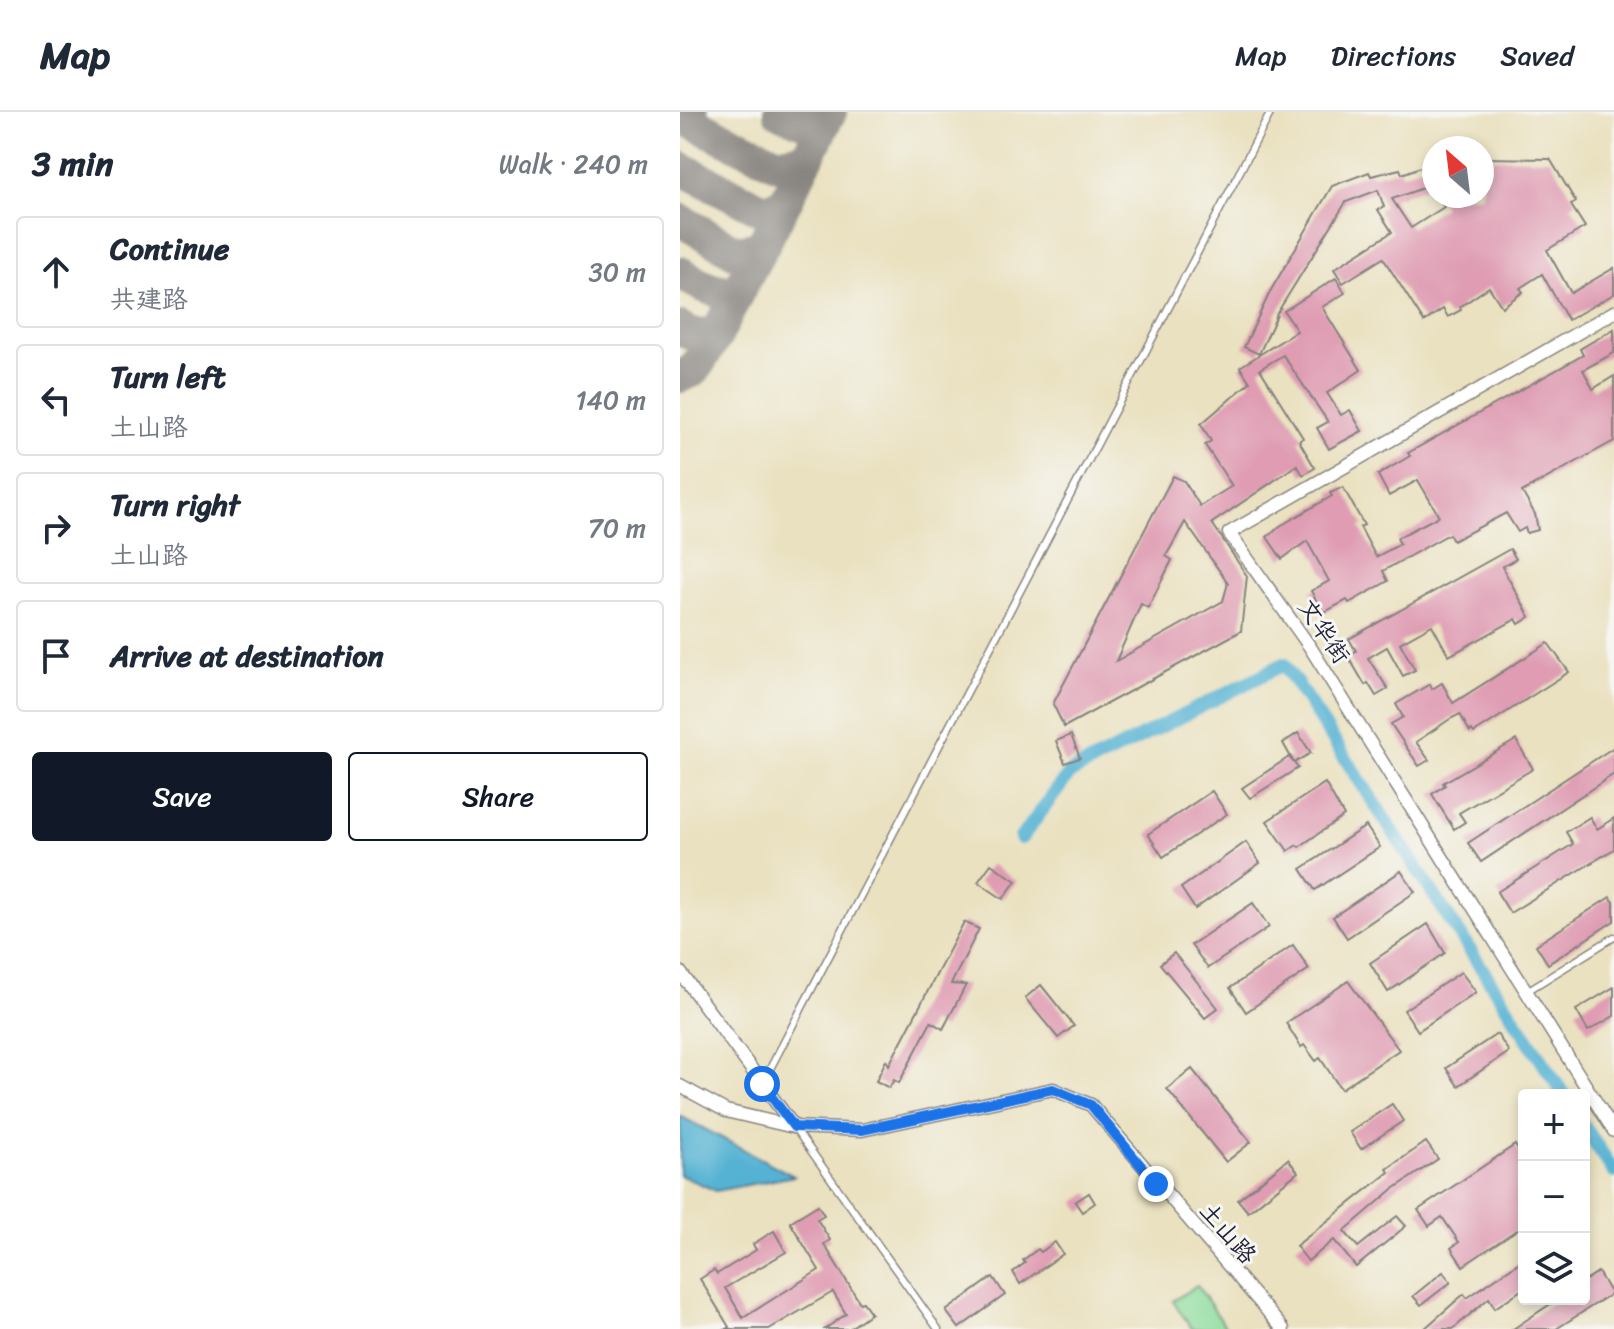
<!DOCTYPE html>
<html lang="en">
<head>
<meta charset="utf-8">
<style>
  :root { --surface:#fff; --page:#f2f2f3; --text:#1f2937; --muted:#747a83; --line:#e0e1e3; --accent:#111827 }
  body { margin:0; font-family:Sriracha,"LXGW WenKai TC",sans-serif; background:var(--page); color:var(--text) }
  .controls { position:absolute; right:24px; bottom:24px; display:grid; overflow:hidden; border-radius:8px; box-shadow:0 4px 12px #0003 }
  .controls button { width:72px; height:72px; display:grid; place-items:center; padding:0; border:0; border-bottom:2px solid var(--line); background:var(--surface); color:var(--text); font:40px sans-serif }
  .compass { position:absolute; left:742px; top:24px; width:72px; height:72px; border-radius:50%; background:var(--surface); box-shadow:0 4px 12px #0003; rotate:332deg }
  .stop { position:absolute; width:24px; height:24px; margin:-18px; border:6px solid #1a73e8; border-radius:50%; background:#fff }
  .stop.end { background:#1a73e8; border-color:#fff; box-shadow:0 2px 8px #0008 }
  .list { margin:0; padding:0; list-style:none }
  h2 { display:flex; justify-content:space-between; align-items:center; height:104px; margin:0; padding:0 32px; font-size:34px }
  h2 small { font-size:26px; font-weight:400; color:var(--muted) }
  .list li { display:grid; grid-template-columns:52px 1fr auto; gap:24px; align-items:center; box-sizing:border-box; height:112px; margin:0 16px 16px; padding:0 16px; border:2px solid var(--line); border-radius:8px }
  .list b { display:block; font-size:30px; white-space:nowrap }
  .list p { margin:0; font-size:26px; white-space:nowrap; color:var(--muted) }
  .list em { font-size:26px; font-style:normal; color:var(--muted) }
  .actions { display:flex; gap:16px; padding:24px 32px }
  .actions a { flex:1; padding:18px 0; border:2px solid var(--accent); border-radius:8px; text-align:center; font-size:28px; color:var(--accent) }
  .actions .main { background:var(--accent); color:#fff }
  .icon { flex:none; width:44px; height:44px; fill:none; stroke:currentColor; stroke-width:2; stroke-linecap:round; stroke-linejoin:round }
  .map { position:relative; flex:none; width:934px; height:1217px; overflow:hidden }
  header { display:flex; align-items:center; gap:48px; box-sizing:border-box; height:112px; padding:0 40px; background:var(--surface); border-bottom:2px solid var(--line) }
  header strong { font-size:38px }
  nav { display:flex; gap:44px; margin-inline-start:auto; font-size:28px }
  main { display:flex }
  aside { flex:1; background:var(--surface) }
  .map>svg:first-child { display:block }
  .green { fill:#8cdc9c; stroke:#577f6c; stroke-width:2 }
  .water { fill:#55b2d3; stroke:#3c6a87; stroke-width:2 }
  .lines { fill:none; stroke-linecap:round; stroke-linejoin:round }
  .canal { stroke:#55b2d3; stroke-width:14 }
  .taxiway { stroke:#86827e; stroke-width:34 }
  .building { fill:#df9cb2; fill-rule:evenodd }
  .service-casing { stroke:#86827e; stroke-width:9 }
  .minor-casing { stroke:#86827e; stroke-width:15 }
  .service { stroke:#fff; stroke-width:6 }
  .minor { stroke:#fff; stroke-width:12 }
  .route { stroke:#1a73e8; stroke-width:10 }
  .labels { text-anchor:middle; dominant-baseline:central; stroke-width:6; stroke-linejoin:round; paint-order:stroke }
  .street-label { font-size:24px; fill:#22223b; stroke:#f6f6f2 }
</style>
</head>
<body>
<header>
<strong>Map</strong>
<nav><a>Map</a><a>Directions</a><a>Saved</a></nav>
</header>
<main>
<aside>
<h2>3 min<small>Walk · 240 m</small></h2>
<ul class="list">
<li><svg class="icon" aria-label="ahead" viewBox="0 0 24 24"><path d="M12 20V5M6 11l6-6 6 6"/></svg><div><b>Continue</b><p>共建路</p></div><em>30 m</em></li>
<li><svg class="icon" aria-label="left" viewBox="0 0 24 24"><path d="M17 20v-9H6M10 6l-5 5 5 5"/></svg><div><b>Turn left</b><p>土山路</p></div><em>140 m</em></li>
<li><svg class="icon" aria-label="right" viewBox="0 0 24 24"><path d="M7 20v-9h11M14 6l5 5-5 5"/></svg><div><b>Turn right</b><p>土山路</p></div><em>70 m</em></li>
<li><svg class="icon" aria-label="arrive" viewBox="0 0 24 24"><path d="M6 21V4h12l-3 4 3 4H6"/></svg><div><b>Arrive at destination</b></div></li>
</ul>
<div class="actions"><a class="main">Save</a><a>Share</a></div>
</aside>
<div class="map">
<svg width="934" height="1217" viewBox="0 0 934 1217">
  <rect width="100%" height="100%" fill="#f6f6f2"/>
  <filter id="ink" filterUnits="userSpaceOnUse"><feTurbulence type="fractalNoise" baseFrequency=".0125" numOctaves="2"/><feDisplacementMap in="SourceGraphic" scale="16" xChannelSelector="R" yChannelSelector="G"/><feConvolveMatrix kernelMatrix="1 2 1 2 8 2 1 2 1" color-interpolation-filters="sRGB"/></filter>
  <filter id="wash" filterUnits="userSpaceOnUse"><feTurbulence type="fractalNoise" baseFrequency=".006" numOctaves="4" result="noise"/><feDisplacementMap in="SourceGraphic" scale="32" xChannelSelector="R" yChannelSelector="G"/><feGaussianBlur stdDeviation="1.8" result="paint"/><feColorMatrix in="noise" values="0 0 0 0 0 0 0 0 0 0 0 0 0 0 0 0 0 1.4 0 .05"/><feComposite in="paint" operator="in"/></filter>
  <g filter="url(#wash)">
    <rect width="100%" height="100%" fill="#eae1c0"/>
    <polygon class="green" points="517,1173 547,1217 512,1217 493,1189"/>
    <polygon class="water" points="0,1004 114,1064 36,1079 0,1063"/>
    <g class="lines">
      <g class="canal">
        <polyline points="341,726 390,661 604,552 884,983"/>
        <polyline points="904,1014 934,1060"/>
      </g>
      <g class="taxiway">
        <polyline points="11,0 15,12 98,52 127,46 147,5"/>
        <polyline points="100,0 125,10 147,5 150,0"/>
        <polyline points="0,56 83,98 104,92 127,46"/>
        <polyline points="0,108 56,140 81,136 104,92"/>
        <path d="M 0,161 C 20,172 36,184 59,177 L 81,136"/>
        <polyline points="0,216 14,223 37,222 59,177"/>
        <polyline points="0,264 14,258 37,222"/>
      </g>
    </g>
    <g id="blocks">
      <g class="building">
        <polygon points="802,46 870,47 896,90 891,93 905,115 867,138 891,181 934,156 934,182 888,208 862,162 840,176 843,180 822,195 809,175 780,195 781,198 768,205 763,197 744,210 703,146 663,171 654,157 712,120 698,98 704,95 698,78 666,90 594,206 597,203 579,242 564,235 591,178 652,74 689,60 691,64 720,57 722,62 754,50 754,72 712,87 731,116 764,95 757,84 802,84"/>
        <path d="M 656,166 L 665,181 L 642,195 L 681,258 L 647,281 L 661,303 L 670,298 L 682,319 L 649,337 L 637,316 L 648,310 L 603,243 L 580,257 L 623,326 L 619,329 L 635,356 L 623,363 L 617,353 L 532,411 L 567,464 L 561,519 L 384,615 L 373,592 L 493,364 L 504,369 L 520,394 L 552,374 L 525,333 L 531,329 L 521,312 L 570,270 L 560,255 L 617,219 L 604,199 ZM 505,410 L 548,471 L 543,489 L 436,549 L 461,492 L 468,496 L 492,448 L 486,444 Z"/>
        <polygon points="934,217 934,241 903,258 913,277 934,264 934,329 842,380 855,402 858,418 847,421 845,416 838,420 826,401 773,429 769,422 703,459 708,469 669,491 667,488 643,501 631,479 649,469 627,429 602,447 587,425 600,414 652,384 650,381 663,375 684,413 680,415 696,445 720,432 717,426 759,404 738,368 709,384 698,363 730,344 728,341 903,243 900,237"/>
        <polygon points="830,437 836,447 822,455 850,505 839,512 836,507 769,544 752,513 720,531 735,558 723,564 707,535 688,546 708,577 696,584 688,571 685,573 668,544 676,539 669,527"/>
        <polygon points="868,531 889,560 794,621 792,618 790,620 780,602 770,607 736,630 749,648 739,654 711,612 723,605 716,592 750,572 752,577 762,571 773,591"/>
        <polygon points="618,621 631,641 614,651 618,656 570,686 562,676 609,645 614,651 603,631"/>
        <polygon points="391,623 400,646 385,651 376,629"/>
        <polygon points="836,628 853,657 779,701 785,710 774,717 752,682 765,673 763,671"/>
        <polygon points="934,635 934,662 801,750 788,731"/>
        <polygon points="645,671 664,704 619,735 617,733 608,739 587,709"/>
        <polygon points="532,679 547,702 483,745 468,722"/>
        <polygon points="910,705 917,717 934,706 934,737 830,801 817,780 893,732 886,720"/>
        <polygon points="686,714 700,735 635,778 621,757"/>
        <polygon points="566,730 580,751 515,797 501,776"/>
        <polygon points="311,752 336,769 323,787 298,770"/>
        <polygon points="721,759 735,780 667,826 653,805"/>
        <polygon points="930,785 934,790 934,809 868,852 856,833"/>
        <polygon points="573,791 589,815 528,856 511,833"/>
        <polygon points="284,810 299,817 271,872 286,873 263,917 251,910 219,971 214,968 209,976 196,969 206,948 209,953"/>
        <polygon points="748,812 765,841 708,880 690,851"/>
        <polygon points="613,833 629,857 566,900 550,876"/>
        <polygon points="494,841 538,896 525,906 480,852"/>
        <polygon points="781,860 796,880 738,919 724,898"/>
        <polygon points="668,869 719,938 661,977 640,946 636,949 624,933 621,935 606,911"/>
        <polygon points="361,873 394,914 378,926 345,886"/>
        <polygon points="934,875 934,904 908,919 896,898"/>
        <polygon points="817,922 829,940 778,974 766,956"/>
        <polygon points="512,957 571,1030 546,1050 487,977"/>
        <polygon points="712,992 723,1009 681,1037 670,1020"/>
        <polygon points="746,1030 758,1047 712,1078 664,1119 678,1135 717,1104 726,1114 676,1155 654,1128 628,1149 616,1134 709,1060 707,1057"/>
        <polygon points="835,1033 844,1047 844,1113 783,1154 771,1136 779,1130 762,1105 749,1114 738,1098"/>
        <polygon points="608,1047 618,1060 568,1100 558,1088"/>
        <polygon points="409,1081 415,1091 402,1100 395,1090"/>
        <polygon points="138,1093 144,1103 137,1107 150,1128 144,1132 180,1191 183,1190 191,1201 169,1217 145,1217 166,1202 153,1180 89,1217 46,1217 49,1215 20,1167 34,1158 37,1162 76,1138 73,1132 94,1119 106,1140 45,1176 63,1206 139,1158 110,1110"/>
        <polygon points="375,1130 383,1142 340,1172 333,1160 345,1151 343,1148 358,1137 361,1140"/>
        <polygon points="844,1147 844,1176 815,1196 809,1186 773,1217 744,1217 784,1182 787,1186"/>
        <polygon points="763,1160 771,1170 741,1193 733,1184"/>
        <polygon points="918,1160 931,1182 876,1217 833,1217 878,1187 904,1187 904,1169"/>
        <polygon points="313,1165 325,1183 279,1216 266,1199"/>
      </g>
    </g>
  </g>
  <g filter="url(#ink)">
    <use href="#blocks" fill-opacity="0" stroke="#86827e" stroke-width="2"/>
    <g class="lines">
      <defs>
        <g id="service">
          <polyline points="847,879 934,825"/>
          <polyline points="82,972 591,0"/>
          <polyline points="114,1015 258,1217"/>
        </g>
        <g id="minor">
          <polyline points="934,200 549,421 630,535 934,1019"/>
          <polyline points="0,860 114,1015"/>
          <polyline points="0,974 46,999 114,1015 182,1018 373,977 411,993 603,1217"/>
        </g>
      </defs>
      <use href="#service" class="service-casing"/>
      <use href="#minor" class="minor-casing"/>
      <use href="#service" class="service"/>
      <use href="#minor" class="minor"/>
    </g>
  </g>
  <g class="lines" filter="url(#ink)">
    <polyline class="route" points="82,972 114,1015 182,1018 373,977 411,993 476,1072"/>
  </g>
  <g class="labels">
    <g class="street-label">
      <text transform="translate(644 519) rotate(56)">文华街</text>
      <text transform="translate(548 1121) rotate(49)">土山路</text>
    </g>
  </g>
</svg>
<div class="controls">
<button>+</button>
<button>−</button>
<button><svg class="icon" aria-label="layers" viewBox="0 0 24 24"><path d="M12 4l9 5-9 5-9-5zM3 14l9 5 9-5"/></svg></button>
</div>
<svg class="compass" viewBox="-18 -18 36 36"><path d="M0-13l5 13h-10z" fill="#e53935"/><path d="M0 13l5-13h-10z" fill="#747a83"/></svg>
<div class="stop" style="left:82px;top:972px"></div>
<div class="stop end" style="left:476px;top:1072px"></div>
</div>
</main>
</body>
</html>
